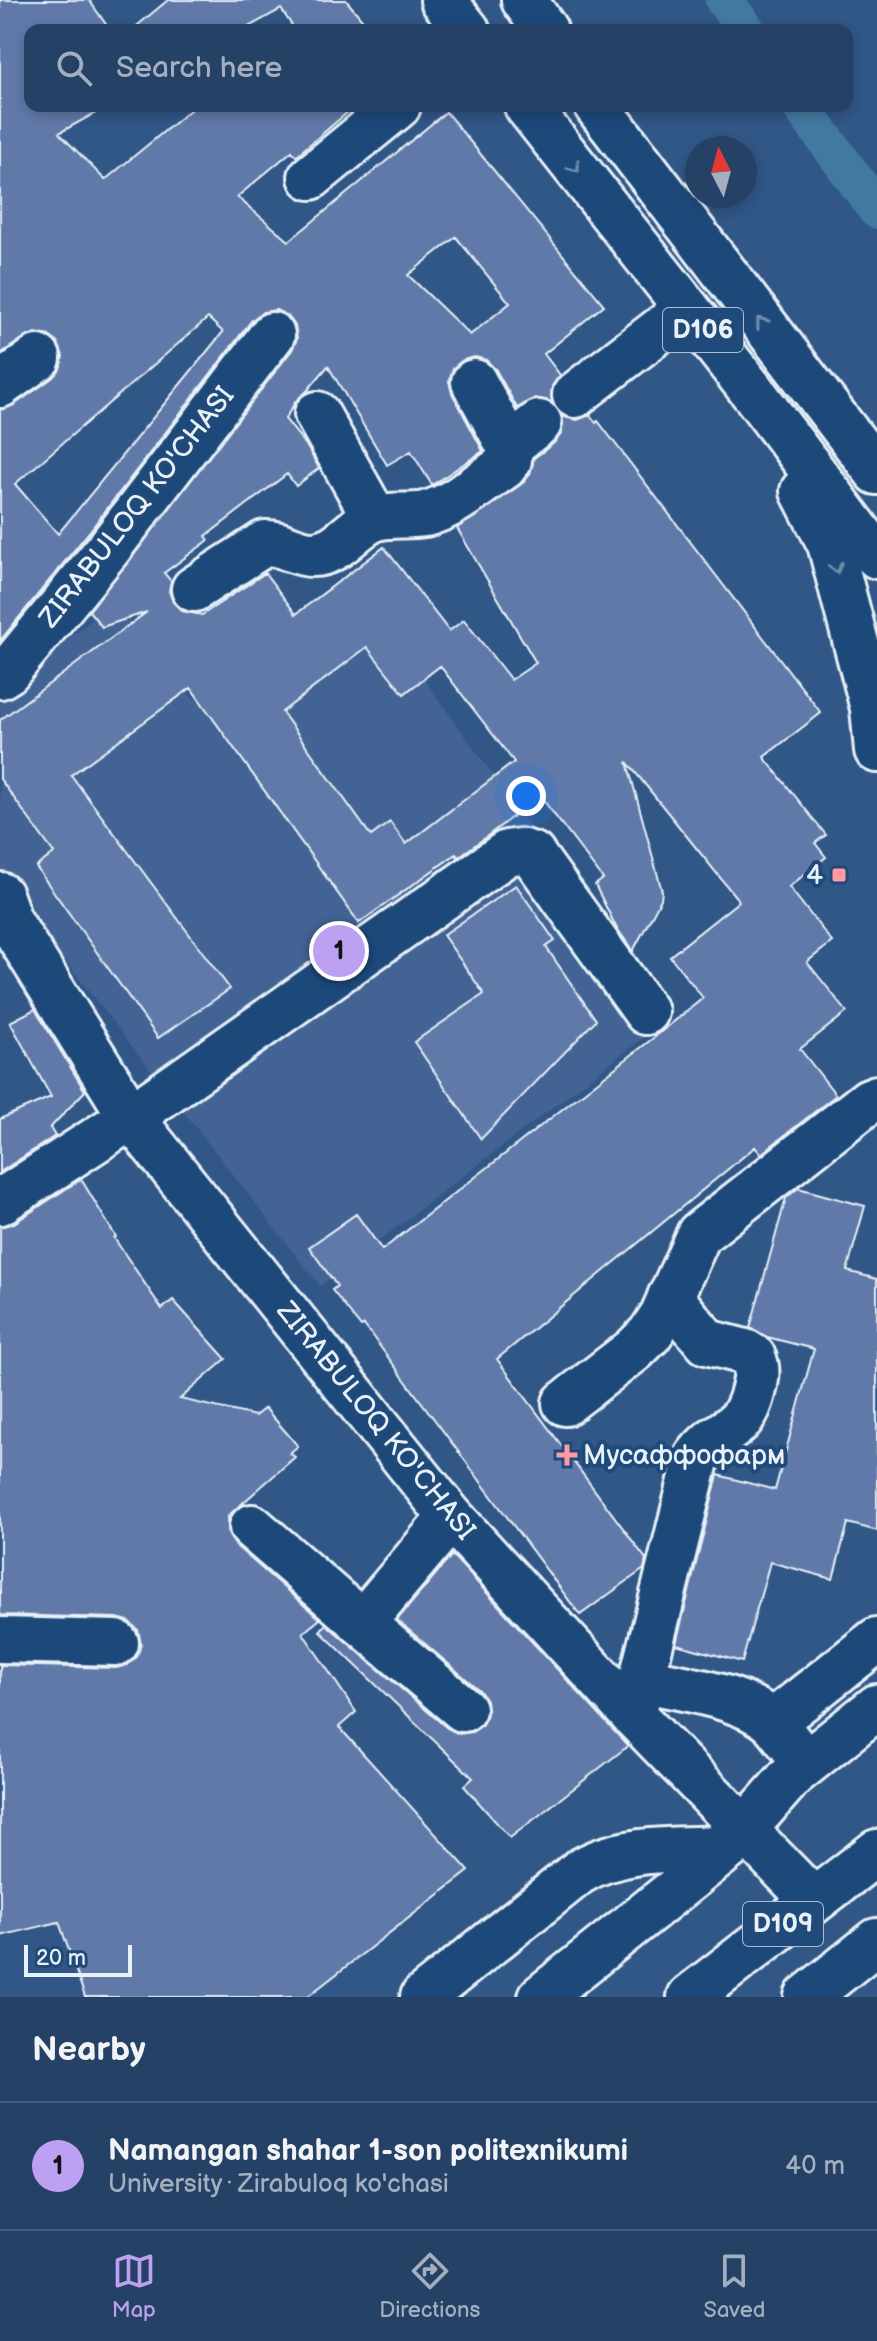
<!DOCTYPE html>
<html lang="en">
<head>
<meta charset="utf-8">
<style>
  :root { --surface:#254165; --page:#314c6e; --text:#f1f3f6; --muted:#a3afbf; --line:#425a79; --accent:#bca0f2 }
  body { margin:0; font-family:"Balsamiq Sans",sans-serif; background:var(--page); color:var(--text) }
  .compass { position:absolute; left:685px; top:136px; width:72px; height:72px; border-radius:50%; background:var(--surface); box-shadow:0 4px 12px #0003; rotate:354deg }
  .scale { position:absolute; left:24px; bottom:20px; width:108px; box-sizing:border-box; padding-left:8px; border:4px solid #e8f1f8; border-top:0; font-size:22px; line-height:28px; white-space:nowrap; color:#e8f1f8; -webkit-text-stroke:6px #1f4a7a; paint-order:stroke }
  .you { position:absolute; left:526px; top:796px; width:28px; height:28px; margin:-20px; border:6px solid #fff; border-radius:50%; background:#1a73e8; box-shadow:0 0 0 12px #1a73e833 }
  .badge { display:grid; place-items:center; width:52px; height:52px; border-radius:50%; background:var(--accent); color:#111; font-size:26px; font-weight:700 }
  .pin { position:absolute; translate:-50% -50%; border:4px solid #fff; box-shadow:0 2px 8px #0006 }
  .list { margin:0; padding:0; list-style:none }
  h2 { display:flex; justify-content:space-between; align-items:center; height:104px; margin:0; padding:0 32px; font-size:34px }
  h2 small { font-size:26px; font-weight:400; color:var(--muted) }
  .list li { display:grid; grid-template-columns:52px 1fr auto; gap:24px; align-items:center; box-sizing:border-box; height:128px; padding:0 32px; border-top:2px solid var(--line) }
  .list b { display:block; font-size:30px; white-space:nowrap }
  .list p { margin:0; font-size:26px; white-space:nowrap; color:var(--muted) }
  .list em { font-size:26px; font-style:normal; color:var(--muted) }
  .icon { flex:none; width:44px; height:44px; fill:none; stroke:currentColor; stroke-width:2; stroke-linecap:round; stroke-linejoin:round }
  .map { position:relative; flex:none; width:877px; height:1997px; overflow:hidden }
  .search { position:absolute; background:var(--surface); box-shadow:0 4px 12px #0003; left:24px; right:24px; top:24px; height:88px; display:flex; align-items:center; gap:20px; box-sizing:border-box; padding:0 28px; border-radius:16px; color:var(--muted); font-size:30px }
  .sheet { height:232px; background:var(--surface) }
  nav { display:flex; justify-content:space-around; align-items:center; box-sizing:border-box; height:112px; border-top:2px solid var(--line); background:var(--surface); font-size:22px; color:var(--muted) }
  nav a { display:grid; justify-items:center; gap:4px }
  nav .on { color:var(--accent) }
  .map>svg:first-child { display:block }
  .built { fill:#426493 }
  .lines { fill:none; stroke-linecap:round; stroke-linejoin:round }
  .canal { stroke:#4379a0; stroke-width:38 }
  .building { fill:#6079a8; stroke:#e8f1f8; stroke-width:2; fill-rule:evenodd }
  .minor-casing { stroke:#e8f1f8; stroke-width:50 }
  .major-casing { stroke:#e8f1f8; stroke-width:50 }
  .minor { stroke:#1f4a7a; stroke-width:44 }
  .major { stroke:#1f4a7a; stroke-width:44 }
  .oneway { stroke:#6f8dac }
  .poi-dot { fill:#ff9aa2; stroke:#1f4a7a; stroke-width:3 }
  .labels { text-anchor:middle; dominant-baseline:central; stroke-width:8; stroke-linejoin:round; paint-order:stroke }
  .shield { fill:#1f4a7a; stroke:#acbfd2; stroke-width:2 }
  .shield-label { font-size:26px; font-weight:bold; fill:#e8f1f8 }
  .street-label { font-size:28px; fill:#e8f1f8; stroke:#1f4a7a }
  .poi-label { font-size:28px; fill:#e8f1f8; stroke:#1f4a7a; text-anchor:end }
</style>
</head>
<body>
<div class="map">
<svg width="877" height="1997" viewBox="0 0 877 1997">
  <rect width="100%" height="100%" fill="#315787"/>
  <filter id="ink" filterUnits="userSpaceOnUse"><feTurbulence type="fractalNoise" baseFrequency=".0125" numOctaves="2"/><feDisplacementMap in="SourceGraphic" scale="16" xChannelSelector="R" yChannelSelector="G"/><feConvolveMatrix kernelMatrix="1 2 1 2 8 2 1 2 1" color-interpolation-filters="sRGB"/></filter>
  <g filter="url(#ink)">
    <polygon class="built" points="358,588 669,1018 320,1286 5,884 0,868 0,691 114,603 193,699"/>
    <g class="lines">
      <g class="canal">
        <polyline points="724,0 746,30"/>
        <polyline points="801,106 877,210"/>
      </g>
    </g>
    <g class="building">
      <path d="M 0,0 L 89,0 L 110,30 L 30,30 L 30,106 L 108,106 L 59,133 L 105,180 L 195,106 L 355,106 L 296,156 L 292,151 L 237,197 L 289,241 L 446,112 L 604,305 L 544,354 L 560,375 L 552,386 L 552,402 L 535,398 L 517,408 L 496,370 L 486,360 L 475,357 L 463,360 L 453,368 L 449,381 L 452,393 L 483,451 L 432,485 L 411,451 L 387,465 L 328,366 L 307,391 L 296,401 L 285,419 L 306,445 L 319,468 L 296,486 L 287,474 L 206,536 L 209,540 L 164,573 L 171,581 L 169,591 L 173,602 L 182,611 L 202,615 L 265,573 L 296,614 L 384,547 L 449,631 L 464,620 L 511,680 L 536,663 L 457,528 L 524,482 L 530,474 L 534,458 L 554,443 L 562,433 L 562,416 L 577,420 L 590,415 L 596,423 L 598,421 L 821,713 L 764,757 L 826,835 L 815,843 L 826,857 L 789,887 L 832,942 L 807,962 L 847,1012 L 800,1049 L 836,1095 L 761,1154 L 755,1147 L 497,1359 L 646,1559 L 644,1569 L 580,1615 L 364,1325 L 361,1327 L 332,1290 L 337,1286 L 309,1247 L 356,1214 L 382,1250 L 661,1032 L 703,998 L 670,956 L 739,901 L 627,762 L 662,891 L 661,899 L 633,951 L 616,927 L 595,885 L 603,879 L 540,796 L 478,843 L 458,857 L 456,854 L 359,923 L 191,688 L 71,775 L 230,989 L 158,1038 L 36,867 L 54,853 L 0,779 L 0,720 L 147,612 L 102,627 L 89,611 L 292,350 L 297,339 L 295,326 L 288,316 L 276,310 L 263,312 L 252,320 L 89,532 L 0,641 L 0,410 L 14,405 L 52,378 L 60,369 L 63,356 L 58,343 L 49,336 L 36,333 L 24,338 L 0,354 ZM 456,237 L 510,303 L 470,335 L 408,275 ZM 208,318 L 223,332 L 58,534 L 15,484 ZM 367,647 L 404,694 L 440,666 L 514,762 L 406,844 L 390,822 L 371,836 L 282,712 Z"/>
      <polygon points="168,0 346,0 371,30 295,30 281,9 243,30 132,30"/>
      <polygon points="516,885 555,941 546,947 596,1020 481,1139 414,1042 484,994 443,935"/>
      <polygon points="35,1009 85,1091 50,1128 55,1136 0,1172 0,1119 51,1097 10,1022"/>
      <polygon points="81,1179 116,1237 114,1238 162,1309 173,1300 226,1359 180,1399 255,1416 265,1408 298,1446 290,1453 295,1457 228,1516 229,1536 236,1546 320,1619 303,1633 356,1712 339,1727 469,1871 307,1997 85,1997 59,1922 0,1936 0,1665 116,1668 127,1665 137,1657 141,1644 138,1630 128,1621 117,1618 0,1615 0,1227 14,1223"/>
      <polygon points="798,1188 865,1206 847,1271 877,1279 877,1531 848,1523 833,1579 770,1562 742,1662 676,1644 718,1475 775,1490 814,1349 767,1337 750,1328 786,1198"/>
      <polygon points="452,1555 628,1746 510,1838 464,1786 473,1778 320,1631 326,1624 447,1728 459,1734 472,1732 481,1726 487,1714 486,1700 479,1690 397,1620"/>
    </g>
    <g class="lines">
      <defs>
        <g id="minor">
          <polyline points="311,177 398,106"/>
          <polyline points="474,382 509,446"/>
          <polyline points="0,385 38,358"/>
          <polyline points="575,395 687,309"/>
          <polyline points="317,414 375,518"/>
          <path d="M 194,589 L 265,543 C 282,542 296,554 312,554 C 339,554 353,526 376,518 C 391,514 409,517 425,514 C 454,507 480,483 504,467 L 509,460 L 509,446 L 539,423"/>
          <polyline points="0,676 8,671 109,548 272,335"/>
          <polyline points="0,895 9,920 131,1117 451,1517 633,1715 813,1900"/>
          <polyline points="0,1202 131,1117 507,853 520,851 533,855 646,1012"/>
          <polyline points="565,1403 634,1350 650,1334 662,1316 699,1234 869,1101 877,1098"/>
          <polyline points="252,1527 362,1623 451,1517"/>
          <polyline points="362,1623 463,1709"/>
          <polyline points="0,1640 116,1643"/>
          <path d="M 642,1679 C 685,1690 738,1694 773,1722"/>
          <path d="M 633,1715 L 697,1457 C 721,1424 743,1437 754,1389 C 757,1376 758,1368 753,1357 L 745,1352 L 707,1342 L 670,1297"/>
          <polyline points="806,1763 773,1722 877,1640"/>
          <path d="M 423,1997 L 579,1872 C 622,1845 677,1851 728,1848"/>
          <polyline points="541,1997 728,1848 792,1775 877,1707"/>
        </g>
        <g id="major">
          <polyline points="443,0 467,30"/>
          <polyline points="524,0 545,30"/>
          <polyline points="527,106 756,396 877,556"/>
          <polyline points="597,106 877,472"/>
          <polyline points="803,491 830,544 873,708 877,750"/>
          <polyline points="690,1997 877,1852"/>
          <polyline points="807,1997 877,1941"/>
        </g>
      </defs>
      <use href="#minor" class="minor-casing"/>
      <use href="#major" class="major-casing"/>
      <use href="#minor" class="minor"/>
      <use href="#major" class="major"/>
    </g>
    <defs><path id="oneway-chevron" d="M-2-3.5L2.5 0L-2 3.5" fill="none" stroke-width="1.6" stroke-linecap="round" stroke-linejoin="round" transform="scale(2)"/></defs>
    <g class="oneway">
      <use href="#oneway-chevron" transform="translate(575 167) rotate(52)"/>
      <use href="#oneway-chevron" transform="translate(761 322) rotate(-127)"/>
      <use href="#oneway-chevron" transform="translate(836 568) rotate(75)"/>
    </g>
  </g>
  <g class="poi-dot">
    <rect x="831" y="867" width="16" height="16" rx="4"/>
    <path d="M563 1443h8v8h8v8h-8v8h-8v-8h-8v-8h8z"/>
  </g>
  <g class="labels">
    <g class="shield">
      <rect x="663" y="308" width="80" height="44" rx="6"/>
      <rect x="743" y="1902" width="80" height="44" rx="6"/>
    </g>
    <g class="shield-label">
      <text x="703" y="330">D106</text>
      <text x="783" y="1924">D109</text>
    </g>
    <g class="street-label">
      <text transform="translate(137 507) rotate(-52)">ZIRABULOQ KO'CHASI</text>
      <text transform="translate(376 1421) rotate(51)">ZIRABULOQ KO'CHASI</text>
    </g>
    <g class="poi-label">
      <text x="823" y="875">4</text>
      <text x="583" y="1455" text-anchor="start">Мусаффофарм</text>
    </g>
  </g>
</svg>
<svg class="compass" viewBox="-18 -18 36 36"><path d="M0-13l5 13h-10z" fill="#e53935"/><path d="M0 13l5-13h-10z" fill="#a3afbf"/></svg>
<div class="scale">20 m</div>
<div class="you"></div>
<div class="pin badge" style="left:339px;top:951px">1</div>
<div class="search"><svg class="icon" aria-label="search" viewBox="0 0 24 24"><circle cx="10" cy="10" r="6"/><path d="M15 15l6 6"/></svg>Search here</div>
</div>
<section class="sheet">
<h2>Nearby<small></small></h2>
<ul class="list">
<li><span class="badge">1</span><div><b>Namangan shahar 1-son politexnikumi</b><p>University · Zirabuloq ko'chasi</p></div><em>40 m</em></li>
</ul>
</section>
<nav>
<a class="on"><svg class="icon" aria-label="map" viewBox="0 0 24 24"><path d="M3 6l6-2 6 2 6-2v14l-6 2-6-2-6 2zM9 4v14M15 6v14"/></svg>Map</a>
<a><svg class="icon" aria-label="directions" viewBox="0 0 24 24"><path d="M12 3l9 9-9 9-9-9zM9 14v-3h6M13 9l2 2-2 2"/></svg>Directions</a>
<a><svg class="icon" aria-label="saved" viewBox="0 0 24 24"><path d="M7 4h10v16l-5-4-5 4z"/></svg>Saved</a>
</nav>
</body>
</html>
